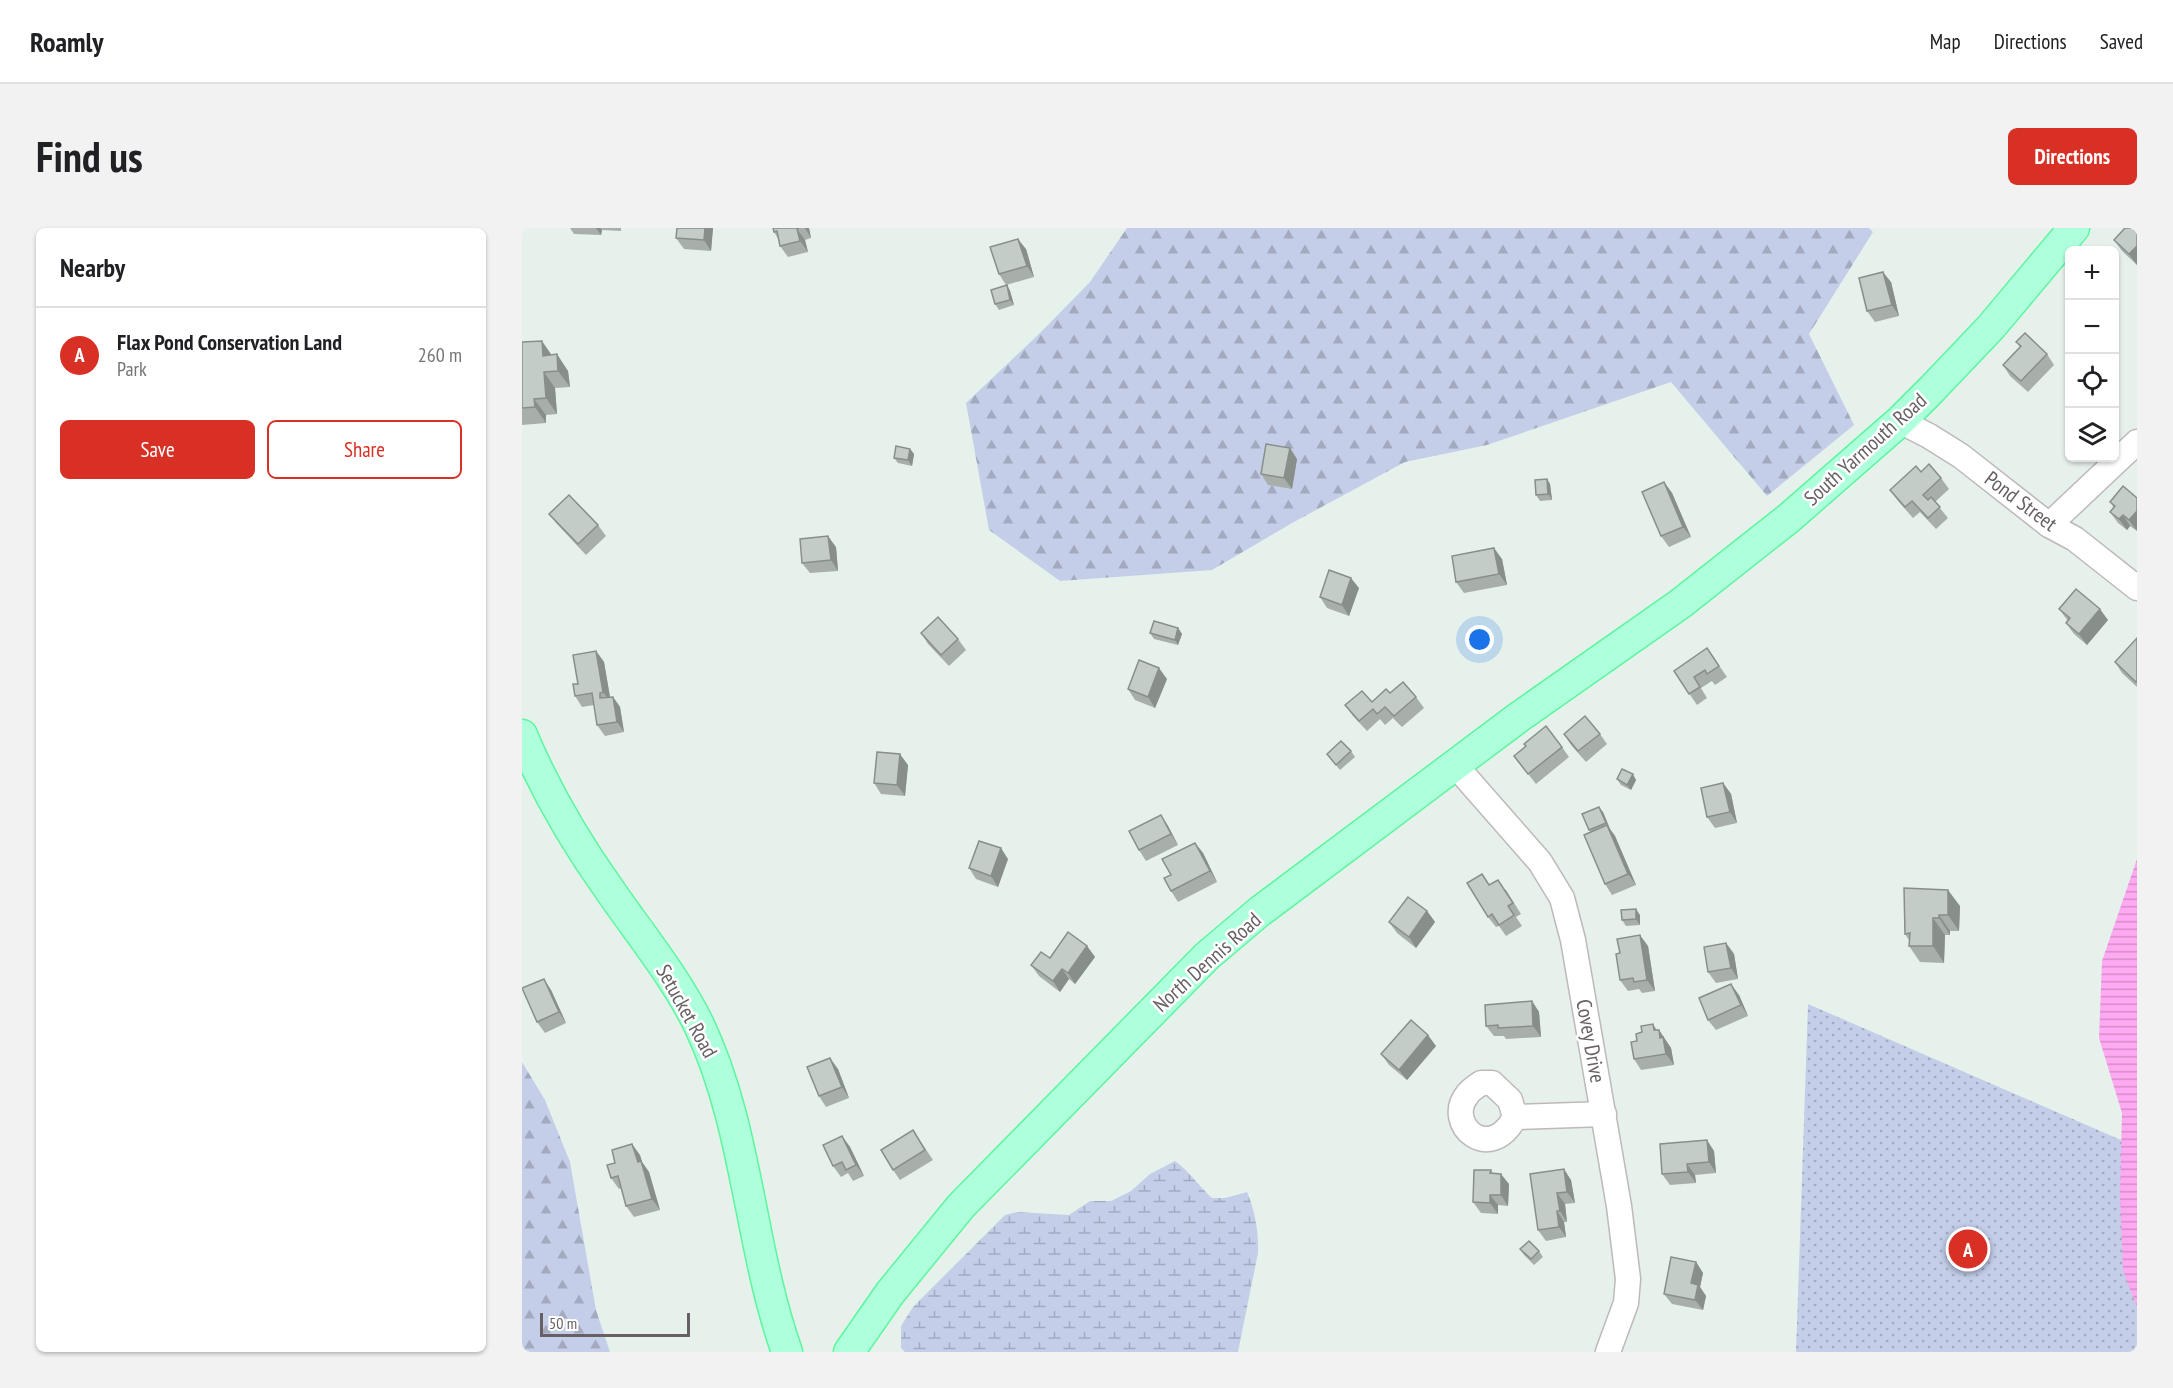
<!DOCTYPE html>
<html lang="en">
<head>
<meta charset="utf-8">
<style>
  :root { --surface:#fff; --page:#f2f2f2; --text:#202124; --muted:#757577; --line:#e0e0e0; --accent:#d93025 }
  body { margin:0; font-family:"PT Sans Narrow",sans-serif; background:var(--page); color:var(--text) }
  .controls { position:absolute; right:18px; top:18px; display:grid; overflow:hidden; border-radius:9px; box-shadow:0 2px 4px #0004 }
  .controls button { width:54px; height:54px; display:grid; place-items:center; padding:0; border:0; border-bottom:2px solid var(--line); background:var(--surface); color:var(--text); font:30px sans-serif }
  .scale { position:absolute; left:18px; bottom:15px; width:150px; box-sizing:border-box; padding-left:6px; border:3px solid #685f65; border-top:0; font-size:16px; line-height:21px; white-space:nowrap; color:#685f65; -webkit-text-stroke:4px #fff; paint-order:stroke }
  .you { position:absolute; left:958px; top:412px; width:21px; height:21px; margin:-15px; border:4px solid #fff; border-radius:50%; background:#1a73e8; box-shadow:0 0 0 9px #1a73e833 }
  .badge { display:grid; place-items:center; width:39px; height:39px; border-radius:50%; background:var(--accent); color:#fff; font-size:20px; font-weight:700 }
  .pin { position:absolute; translate:-50% -50%; border:3px solid #fff; box-shadow:0 2px 6px #0006 }
  .list { margin:0; padding:0; list-style:none }
  h2 { display:flex; justify-content:space-between; align-items:center; height:78px; margin:0; padding:0 24px; font-size:26px }
  h2 small { font-size:20px; font-weight:400; color:var(--muted) }
  .list li { display:grid; grid-template-columns:39px 1fr auto; gap:18px; align-items:center; box-sizing:border-box; height:96px; padding:0 24px; border-top:2px solid var(--line) }
  .list b { display:block; font-size:22px; white-space:nowrap }
  .list p { margin:0; font-size:20px; white-space:nowrap; color:var(--muted) }
  .list em { font-size:20px; font-style:normal; color:var(--muted) }
  .actions { display:flex; gap:12px; padding:18px 24px }
  .actions a { flex:1; padding:14px 0; border:2px solid var(--accent); border-radius:9px; text-align:center; font-size:21px; color:var(--accent) }
  .actions .main { background:var(--accent); color:#fff }
  .icon { flex:none; width:33px; height:33px; fill:none; stroke:currentColor; stroke-width:2; stroke-linecap:round; stroke-linejoin:round }
  .map { position:relative; flex:none; width:1615px; height:1124px; overflow:hidden; border-radius:9px }
  header { display:flex; align-items:center; gap:36px; box-sizing:border-box; height:84px; padding:0 30px; background:var(--surface); border-bottom:2px solid var(--line) }
  header strong { font-size:28px }
  nav { display:flex; gap:33px; margin-inline-start:auto; font-size:21px }
  .intro { display:flex; align-items:center; justify-content:space-between; box-sizing:border-box; height:144px; padding:0 36px }
  h1 { margin:0; font-size:42px }
  .button { padding:15px 27px; border-radius:9px; background:var(--accent); color:#fff; font-size:21px; font-weight:700 }
  main { display:flex; gap:36px; padding:0 36px }
  aside { flex:1; background:var(--surface); border-radius:9px; box-shadow:0 2px 4px #0004 }
  .map>svg:first-child { display:block }
  .grass { fill:url(#grass-dots) }
  .forest { fill:url(#forest-firs) }
  .wetland { fill:url(#wetland-marsh) }
  .water { fill:url(#water-rules) }
  .lines { fill:none; stroke-linecap:round; stroke-linejoin:round }
  .minor-casing { stroke:#beb8bb; stroke-width:27 }
  .major-casing { stroke:#5cf69f; stroke-width:33 }
  .minor { stroke:#fff; stroke-width:24 }
  .major { stroke:#aeffdb; stroke-width:30 }
  .wall { fill:#a8afab }
  .shaded-wall { fill:#888f8b }
  .building { fill:#c3ccc7; stroke:#888f8b; stroke-width:1.5 }
  .labels { text-anchor:middle; dominant-baseline:central; stroke-width:5; stroke-linejoin:round; paint-order:stroke }
  .street-label { font-size:21px; fill:#685f65; stroke:#fff }
</style>
</head>
<body>
<header>
<strong>Roamly</strong>
<nav><a>Map</a><a>Directions</a><a>Saved</a></nav>
</header>
<div class="intro"><h1>Find us</h1><a class="button">Directions</a></div>
<main>
<aside>
<h2>Nearby<small></small></h2>
<ul class="list">
<li><span class="badge">A</span><div><b>Flax Pond Conservation Land</b><p>Park</p></div><em>260 m</em></li>
</ul>
<div class="actions"><a class="main">Save</a><a>Share</a></div>
</aside>
<div class="map">
<svg width="1615" height="1124" viewBox="0 0 1615 1124">
  <defs>
    <pattern id="grass-dots" width="8" height="8" patternUnits="userSpaceOnUse" patternTransform="scale(1.5)"><rect width="8" height="8" fill="#c4cee9"/><path d="M2 2h.1M6 6h.1" fill="none" stroke="#a3aac0" stroke-width="1.8" stroke-linecap="round"/></pattern>
    <pattern id="forest-firs" width="22" height="20" patternUnits="userSpaceOnUse" patternTransform="scale(1.5)"><rect width="22" height="20" fill="#c4cee9"/><path d="M5 1l3.5 6h-7zM16 11l3.5 6h-7z" fill="#a3aac0"/></pattern>
    <pattern id="wetland-marsh" width="20" height="14" patternUnits="userSpaceOnUse" patternTransform="scale(1.5)"><rect width="20" height="14" fill="#c4cee9"/><path d="M1 5h8M5 5V1M11 12h8M15 12V8" fill="none" stroke="#a3aac0"/></pattern>
    <pattern id="water-rules" width="6" height="5" patternUnits="userSpaceOnUse" patternTransform="scale(1.5)"><rect width="6" height="5" fill="#ffa9f2"/><path d="M0 2.5h6" fill="none" stroke="#d28dc8"/></pattern>
  </defs>
  <rect width="100%" height="100%" fill="#e7f1ec"/>
  <polygon class="grass" points="1286,776 1615,919 1615,1124 1274,1124"/>
  <g class="forest">
    <polygon points="605,0 1347,0 1351,4 1287,106 1332,197 1245,268 1149,154 965,217 883,234 770,295 690,342 538,353 467,302 444,175 518,105 568,54"/>
    <polygon points="0,834 23,872 48,934 74,1082 88,1124 0,1124"/>
  </g>
  <path class="wetland" d="M 653,933 C 667,943 677,958 690,970 L 703,970 L 725,964 C 733,983 737,1004 736,1025 L 716,1124 L 383,1124 L 379,1120 L 379,1098 L 391,1079 L 483,987 L 495,984 L 547,987 L 568,973 L 589,973 L 609,963 L 628,946 Z"/>
  <polygon class="water" points="1615,631 1615,1079 1601,1043 1598,967 1600,885 1577,810 1580,733"/>
  <g class="lines">
    <defs>
      <g id="minor">
        <polyline points="1378,193 1407,208 1439,228 1527,297 1553,311 1615,360"/>
        <polyline points="1527,297 1615,214"/>
        <polyline points="933,537 1018,634 1040,670 1051,712 1097,978 1106,1051 1104,1075 1086,1124"/>
        <path d="M 993,889 L 988,872 L 970,855 L 959,855 C 955,858 948,862 945,867 C 922,896 968,937 993,889 L 1082,886"/>
      </g>
      <g id="major">
        <path d="M 0,507 C 23,562 52,612 87,661 C 117,705 153,748 177,797 C 226,900 227,1017 265,1124"/>
        <polyline points="327,1124 368,1065 439,978 685,728 737,684 997,489 1158,376 1267,290 1378,193 1410,161 1469,99 1552,0"/>
      </g>
    </defs>
    <use href="#minor" class="minor-casing"/>
    <use href="#major" class="major-casing"/>
    <use href="#minor" class="minor"/>
    <use href="#major" class="major"/>
  </g>
  <g class="wall">
    <polygon points="48,0 99,0 99,3 80,2 79,7 52,6"/>
    <polygon points="191,0 189,23 162,21 154,10"/>
    <polygon points="251,0 287,0 289,10 283,12 286,24 266,29 258,18 257,12 252,4"/>
    <polygon points="1615,0 1615,37 1600,23 1592,12"/>
    <polygon points="504,21 512,49 484,57 477,46"/>
    <polygon points="1369,54 1377,88 1353,94 1345,83"/>
    <polygon points="485,57 488,63 492,77 477,82 473,76"/>
    <polygon points="0,114 30,127 46,143 48,159 33,160 35,186 24,187 24,195 0,197"/>
    <polygon points="1494,114 1525,126 1532,137 1506,164 1488,148 1481,137 1498,119"/>
    <polygon points="388,221 392,226 390,238 376,235 372,230"/>
    <polygon points="775,231 770,261 746,257 739,246"/>
    <polygon points="1399,244 1419,250 1427,261 1413,274 1426,290 1414,301 1398,284 1391,290 1376,273 1368,262"/>
    <polygon points="1025,251 1028,256 1030,272 1018,273 1014,267"/>
    <polygon points="1142,254 1150,265 1169,309 1147,319 1139,308"/>
    <polygon points="1601,258 1615,303 1608,298 1605,302 1596,295 1588,284 1592,280 1588,274"/>
    <polygon points="27,286 76,297 84,308 64,327 35,296"/>
    <polygon points="314,319 316,343 288,345 280,335"/>
    <polygon points="980,331 985,357 942,365 934,354"/>
    <polygon points="837,360 827,388 805,380 798,369"/>
    <polygon points="1537,381 1586,392 1565,417 1552,406 1544,395 1546,393"/>
    <polygon points="656,400 660,406 656,417 632,411 628,405"/>
    <polygon points="399,405 436,411 444,422 427,438 406,416"/>
    <polygon points="1615,410 1615,459 1600,445 1593,434"/>
    <polygon points="1185,420 1205,449 1193,457 1190,453 1179,460 1185,470 1175,477 1152,443"/>
    <polygon points="74,423 82,434 88,469 91,469 98,479 102,504 83,508 75,497 72,477 60,479 53,468 56,456"/>
    <polygon points="645,451 633,480 613,472 606,461"/>
    <polygon points="868,465 894,469 902,480 880,499 871,490 863,497 858,491 845,503 831,488 823,477 850,474"/>
    <polygon points="1042,506 1078,506 1085,516 1064,534 1049,517"/>
    <polygon points="1040,519 1047,529 1014,556 992,528"/>
    <polygon points="829,523 833,529 818,542 805,526"/>
    <polygon points="386,537 383,568 359,566 352,555"/>
    <polygon points="1095,551 1114,552 1109,562 1099,557"/>
    <polygon points="1201,555 1209,566 1215,595 1193,600 1185,589"/>
    <polygon points="1081,584 1088,601 1093,608 1114,657 1090,667 1083,656 1069,604 1067,602"/>
    <polygon points="639,587 646,598 656,617 624,633 617,622"/>
    <polygon points="673,615 681,625 695,654 656,674 649,663 649,647"/>
    <polygon points="486,631 476,659 454,651 447,640"/>
    <polygon points="968,657 984,662 999,686 994,689 1000,698 984,708 977,698 974,699 966,689"/>
    <polygon points="1382,660 1438,678 1437,703 1428,703 1428,707 1423,707 1422,735 1398,734 1387,718 1387,712 1383,706"/>
    <polygon points="905,683 913,694 894,720 875,705 867,694"/>
    <polygon points="1118,687 1118,697 1104,698 1100,692"/>
    <polygon points="1204,715 1212,726 1216,751 1194,755 1186,744"/>
    <polygon points="565,718 573,729 553,756 547,751 538,764 517,748 509,737 528,730"/>
    <polygon points="1126,718 1133,763 1120,765 1117,761 1106,763 1098,752"/>
    <polygon points="29,762 44,795 23,805 15,794"/>
    <polygon points="1217,767 1226,788 1194,802 1186,792"/>
    <polygon points="1010,773 1017,784 1019,809 984,811 982,808 972,808 964,798"/>
    <polygon points="1135,802 1137,802 1149,820 1152,837 1119,842 1112,831 1115,813"/>
    <polygon points="914,818 885,852 867,837 859,826"/>
    <polygon points="316,841 327,870 304,879 297,868"/>
    <polygon points="391,902 411,932 378,952 371,942"/>
    <polygon points="320,908 328,919 342,948 331,953 326,945 319,949 311,938"/>
    <polygon points="1192,923 1194,945 1173,947 1174,955 1148,957 1140,946"/>
    <polygon points="118,927 120,934 127,944 138,982 112,989 104,978 99,960 97,961 89,950"/>
    <polygon points="969,942 971,945 987,956 986,978 976,977 976,986 959,985 951,974"/>
    <polygon points="1008,946 1049,952 1053,975 1043,976 1045,994 1042,994 1044,1009 1024,1013 1016,1002"/>
    <polygon points="998,1021 1017,1023 1021,1029 1012,1037 1002,1027"/>
    <polygon points="1174,1034 1181,1045 1178,1059 1184,1068 1181,1082 1150,1076 1142,1066"/>
  </g>
  <g class="shaded-wall">
    <polygon points="74,0 78,0 80,2 79,7"/>
    <polygon points="183,0 191,0 189,23 182,12"/>
    <polygon points="283,0 287,0 289,10"/>
    <polygon points="275,1 283,12 286,24 278,13"/>
    <polygon points="496,11 504,21 512,49 505,38"/>
    <polygon points="1615,18 1615,37 1607,26"/>
    <polygon points="1361,44 1369,54 1377,88 1370,77"/>
    <polygon points="485,57 488,63 492,77 488,72"/>
    <polygon points="20,113 31,129 33,144 21,128"/>
    <polygon points="35,126 46,143 48,159 36,143"/>
    <polygon points="22,144 33,160 35,186 24,170"/>
    <polygon points="12,171 24,187 24,195 13,179"/>
    <polygon points="768,220 775,231 770,261 762,250"/>
    <polygon points="388,221 392,226 390,238 386,232"/>
    <polygon points="1025,251 1028,256 1030,272 1026,266"/>
    <polygon points="1142,254 1150,265 1169,309 1161,299"/>
    <polygon points="1615,283 1615,303 1607,292"/>
    <polygon points="1601,287 1608,298 1605,302 1597,291"/>
    <polygon points="306,308 314,319 316,343 309,332"/>
    <polygon points="972,320 980,331 985,357 977,346"/>
    <polygon points="829,350 837,360 827,388 820,377"/>
    <polygon points="1578,381 1586,392 1565,417 1557,406"/>
    <polygon points="656,400 660,406 656,417 653,412"/>
    <polygon points="74,423 82,434 89,475 81,464"/>
    <polygon points="637,440 645,451 633,480 626,469"/>
    <polygon points="91,469 98,479 102,504 95,494"/>
    <polygon points="378,526 386,537 383,568 375,557"/>
    <polygon points="1111,546 1114,552 1109,562 1105,557"/>
    <polygon points="1201,555 1209,566 1215,595 1208,584"/>
    <polygon points="1077,579 1081,584 1088,601 1084,595"/>
    <polygon points="639,587 646,598 656,617 649,606"/>
    <polygon points="1085,597 1093,608 1114,657 1106,646"/>
    <polygon points="673,615 681,625 695,654 688,643"/>
    <polygon points="479,620 486,631 476,659 469,648"/>
    <polygon points="1426,662 1438,678 1437,703 1426,687"/>
    <polygon points="1114,681 1118,687 1118,697 1114,691"/>
    <polygon points="905,683 913,694 894,720 887,709"/>
    <polygon points="1417,687 1428,703 1428,707 1417,690"/>
    <polygon points="1411,690 1423,707 1422,735 1411,718"/>
    <polygon points="1118,707 1126,718 1133,763 1125,752"/>
    <polygon points="1204,715 1212,726 1216,751 1209,740"/>
    <polygon points="565,718 573,729 553,756 546,745"/>
    <polygon points="540,741 547,751 538,764 531,753"/>
    <polygon points="22,751 29,762 44,795 37,784"/>
    <polygon points="1209,756 1217,767 1226,788 1219,777"/>
    <polygon points="1010,773 1017,784 1019,809 1011,798"/>
    <polygon points="1131,796 1137,806 1137,802 1149,820 1152,837 1144,826 1132,802"/>
    <polygon points="906,807 914,818 885,852 877,842"/>
    <polygon points="308,830 316,841 327,870 320,859"/>
    <polygon points="320,908 328,919 342,948 334,937"/>
    <polygon points="1185,912 1192,923 1194,945 1187,934"/>
    <polygon points="110,916 118,927 120,934 127,944 138,982 130,971 116,934"/>
    <polygon points="1165,936 1173,947 1174,955 1166,944"/>
    <polygon points="1042,941 1049,952 1053,975 1045,964"/>
    <polygon points="979,946 987,956 986,978 979,967"/>
    <polygon points="1035,965 1043,976 1045,994 1038,983"/>
    <polygon points="968,967 976,977 976,986 968,975"/>
    <polygon points="1035,983 1042,994 1044,1009 1037,999"/>
    <polygon points="1174,1034 1181,1045 1178,1059 1184,1068 1181,1082 1173,1072 1169,1055"/>
  </g>
  <g class="building">
    <polygon points="155,0 183,0 182,12 154,10"/>
    <polygon points="251,0 277,0 275,1 278,13 258,18 255,3 252,4"/>
    <polygon points="1603,0 1615,0 1615,18 1607,26 1592,12"/>
    <polygon points="496,11 505,38 477,46 468,19"/>
    <polygon points="1361,44 1370,77 1345,83 1337,50"/>
    <polygon points="485,57 488,72 473,76 469,62"/>
    <polygon points="1503,105 1525,126 1499,153 1481,137 1499,118 1494,114"/>
    <polygon points="20,113 21,128 35,126 36,143 22,144 24,170 12,171 13,179 0,180 0,114"/>
    <polygon points="744,216 768,220 762,250 739,246"/>
    <polygon points="374,218 388,221 386,232 372,230"/>
    <polygon points="1407,236 1419,250 1401,267 1406,272 1409,269 1418,279 1406,290 1390,273 1383,279 1368,262 1394,238 1399,244"/>
    <polygon points="1025,251 1026,266 1014,267 1013,252"/>
    <polygon points="1142,254 1161,299 1139,308 1120,264"/>
    <polygon points="1601,258 1615,270 1615,283 1607,292 1601,287 1597,291 1588,284 1593,278 1588,274"/>
    <polygon points="47,267 76,297 56,316 27,286"/>
    <polygon points="306,308 309,332 280,335 278,311"/>
    <polygon points="972,320 977,346 934,354 930,328"/>
    <polygon points="807,342 829,350 820,377 798,369"/>
    <polygon points="1554,361 1578,381 1557,406 1544,395 1548,390 1537,381"/>
    <polygon points="416,389 436,411 419,427 399,405"/>
    <polygon points="632,393 656,400 653,412 628,405"/>
    <polygon points="1615,410 1615,453 1614,454 1593,434"/>
    <polygon points="1185,420 1197,438 1185,446 1183,442 1172,449 1178,459 1167,466 1152,443"/>
    <polygon points="74,423 81,464 78,465 78,470 91,469 95,494 75,497 70,465 53,468 51,456 56,456 51,427"/>
    <polygon points="617,432 637,440 626,469 606,461"/>
    <polygon points="881,454 894,469 872,488 863,479 855,486 851,481 837,493 823,477 840,463 850,474 864,461 868,465"/>
    <polygon points="1063,488 1078,506 1056,523 1042,506"/>
    <polygon points="1024,498 1040,519 1006,546 992,528 1004,518 1002,516"/>
    <polygon points="819,513 829,523 814,537 805,526"/>
    <polygon points="355,524 378,526 375,557 352,555"/>
    <polygon points="1100,541 1111,546 1105,557 1095,551"/>
    <polygon points="1201,555 1208,584 1185,589 1179,560"/>
    <polygon points="1077,579 1084,595 1067,602 1060,586"/>
    <polygon points="639,587 649,606 617,622 607,603"/>
    <polygon points="1085,597 1106,646 1083,656 1062,607"/>
    <polygon points="457,613 479,620 469,648 447,640"/>
    <polygon points="673,615 688,643 649,663 642,650 649,647 640,631"/>
    <polygon points="960,646 967,657 976,652 991,675 986,678 992,687 977,697 970,686 966,689 945,655"/>
    <polygon points="1382,660 1426,662 1426,687 1417,687 1417,690 1411,690 1411,718 1387,718 1388,705 1383,706"/>
    <polygon points="886,669 905,683 887,709 867,694"/>
    <polygon points="1114,681 1114,691 1100,692 1099,682"/>
    <polygon points="546,704 565,718 546,745 540,741 531,753 509,737 519,724 528,730"/>
    <polygon points="1118,707 1125,752 1112,754 1111,750 1098,752 1094,726 1098,725 1095,711"/>
    <polygon points="1204,715 1209,740 1186,744 1182,719"/>
    <polygon points="22,751 37,784 15,794 0,760"/>
    <polygon points="1209,756 1219,777 1186,792 1177,770"/>
    <polygon points="1010,773 1011,798 976,800 976,797 964,798 963,777"/>
    <polygon points="889,792 906,807 877,842 859,826"/>
    <polygon points="1131,796 1132,802 1137,802 1138,810 1141,809 1144,826 1112,831 1109,814 1115,813 1114,806 1120,804 1119,798"/>
    <polygon points="308,830 320,859 297,868 285,839"/>
    <polygon points="391,902 403,922 371,942 359,922"/>
    <polygon points="320,908 334,937 324,942 320,934 311,938 301,917"/>
    <polygon points="1185,912 1187,934 1165,936 1166,944 1140,946 1138,916"/>
    <polygon points="110,916 116,934 119,933 130,971 104,978 96,948 89,950 85,937 93,935 90,922"/>
    <polygon points="1042,941 1045,964 1035,965 1038,983 1035,983 1037,999 1016,1002 1008,946"/>
    <polygon points="952,942 969,942 968,945 979,946 979,967 968,967 968,975 951,974"/>
    <polygon points="1007,1013 1017,1023 1009,1031 998,1021"/>
    <polygon points="1149,1029 1174,1034 1169,1055 1176,1057 1173,1072 1142,1066"/>
  </g>
  <g class="labels">
    <g class="street-label">
      <text transform="translate(1343 221) rotate(-42)">South Yarmouth Road</text>
      <text transform="translate(1499 273) rotate(37)">Pond Street</text>
      <text transform="translate(685 734) rotate(-42)">North Dennis Road</text>
      <text transform="translate(165 783) rotate(61)">Setucket Road</text>
      <text transform="translate(1069 813) rotate(80)">Covey Drive</text>
    </g>
  </g>
</svg>
<div class="controls">
<button>+</button>
<button>−</button>
<button><svg class="icon" aria-label="locate" viewBox="0 0 24 24"><circle cx="12" cy="12" r="6"/><path d="M12 2v4M12 18v4M2 12h4M18 12h4"/></svg></button>
<button><svg class="icon" aria-label="layers" viewBox="0 0 24 24"><path d="M12 4l9 5-9 5-9-5zM3 14l9 5 9-5"/></svg></button>
</div>
<div class="scale">50 m</div>
<div class="you"></div>
<div class="pin badge" style="left:1446px;top:1021px">A</div>
</div>
</main>
</body>
</html>
